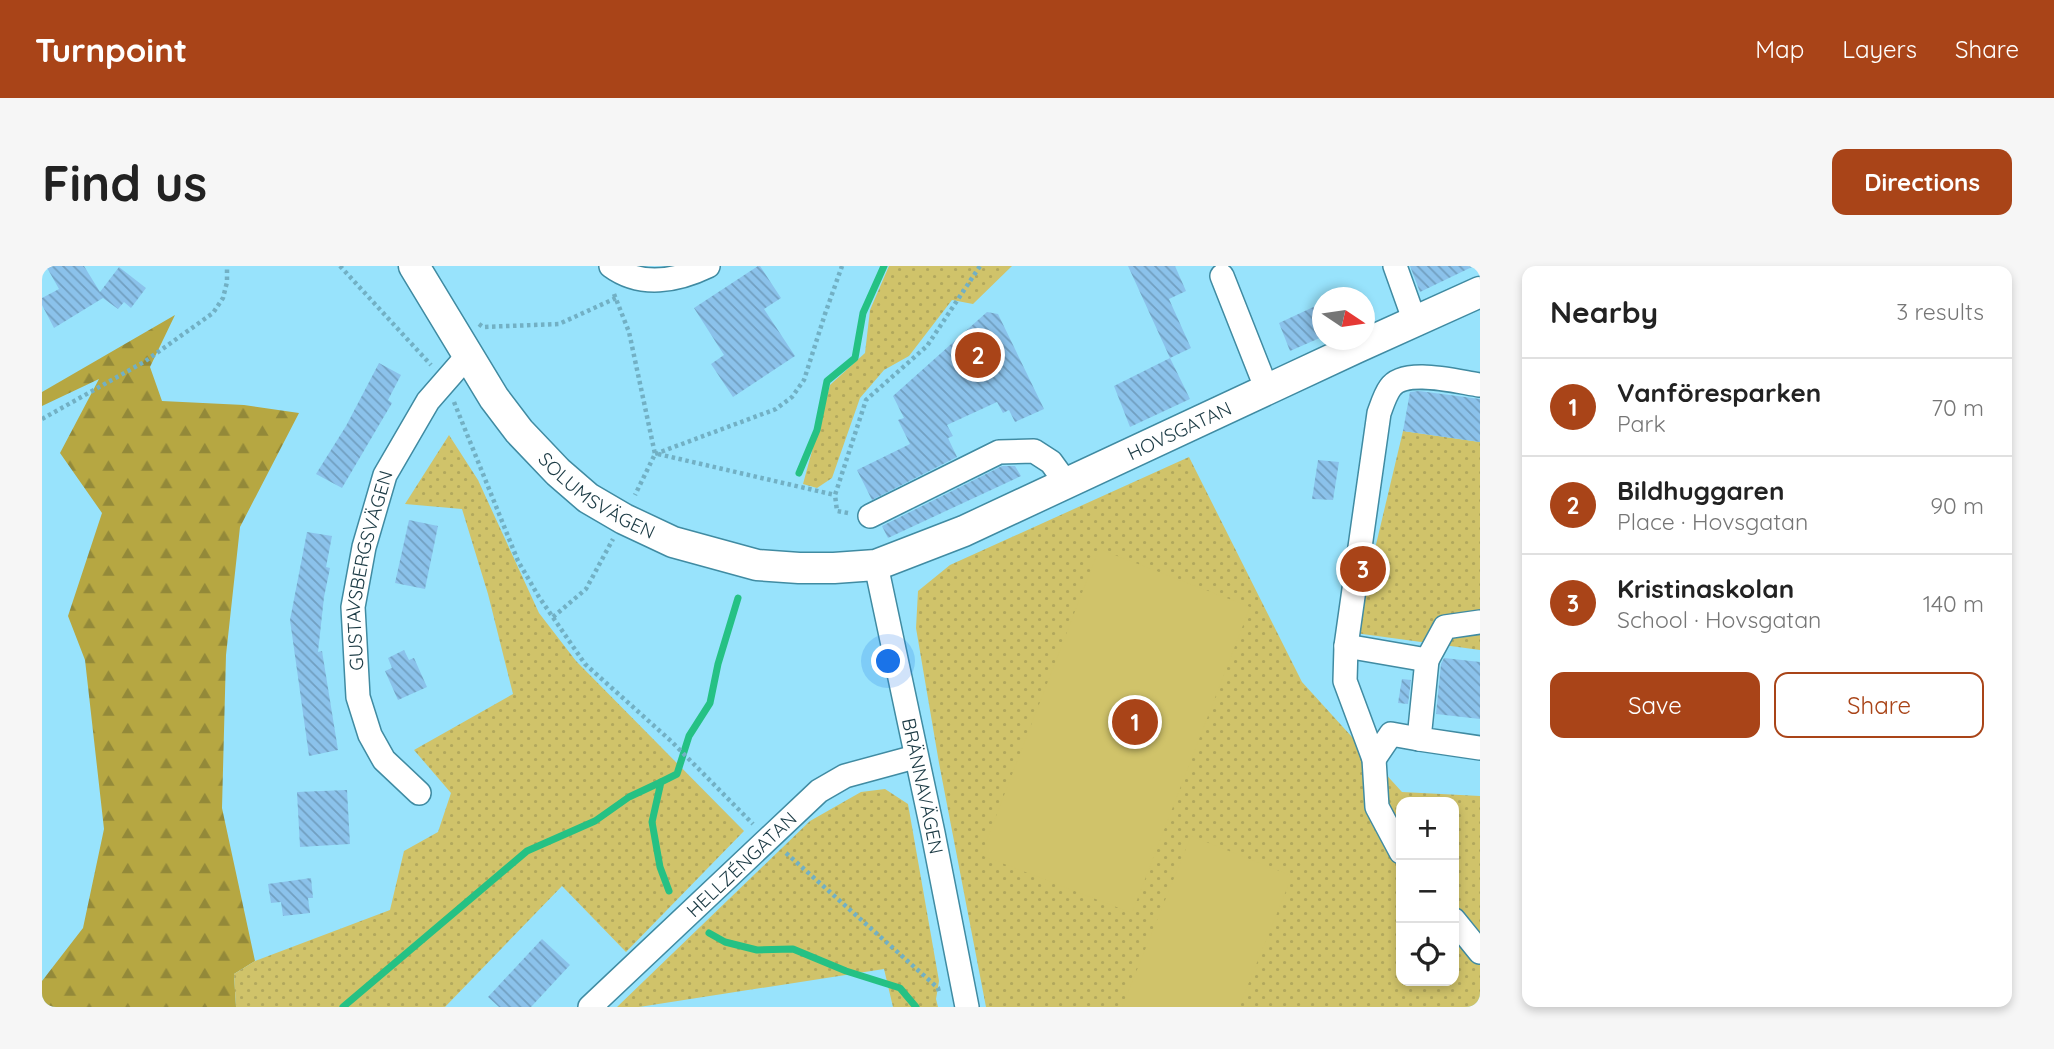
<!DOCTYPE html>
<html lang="en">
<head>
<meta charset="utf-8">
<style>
  :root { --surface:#fff; --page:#f6f6f6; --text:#222; --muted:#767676; --line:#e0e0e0; --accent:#a94418 }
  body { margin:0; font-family:Quicksand,sans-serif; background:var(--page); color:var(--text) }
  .controls { position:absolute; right:21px; bottom:21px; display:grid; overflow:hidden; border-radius:14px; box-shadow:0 4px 10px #0003 }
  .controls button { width:63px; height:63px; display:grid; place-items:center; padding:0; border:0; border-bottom:2px solid var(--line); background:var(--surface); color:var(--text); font:35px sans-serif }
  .compass { position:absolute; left:1270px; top:21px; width:63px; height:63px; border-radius:50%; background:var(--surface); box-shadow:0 4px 10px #0003; rotate:103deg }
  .you { position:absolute; left:847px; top:396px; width:24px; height:24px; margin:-18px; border:5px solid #fff; border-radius:50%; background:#1a73e8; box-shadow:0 0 0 10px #1a73e833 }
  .badge { display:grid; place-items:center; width:46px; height:46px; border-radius:50%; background:var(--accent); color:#fff; font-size:23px; font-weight:700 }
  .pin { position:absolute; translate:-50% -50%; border:4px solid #fff; box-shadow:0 2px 7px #0006 }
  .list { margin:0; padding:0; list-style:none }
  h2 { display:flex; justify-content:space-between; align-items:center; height:91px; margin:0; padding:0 28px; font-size:30px }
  h2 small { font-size:23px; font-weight:400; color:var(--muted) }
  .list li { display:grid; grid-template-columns:46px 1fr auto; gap:21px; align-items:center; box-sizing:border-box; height:98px; padding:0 28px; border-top:2px solid var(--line) }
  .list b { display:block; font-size:26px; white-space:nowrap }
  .list p { margin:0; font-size:23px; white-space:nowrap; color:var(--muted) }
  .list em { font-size:23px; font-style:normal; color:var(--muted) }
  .actions { display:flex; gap:14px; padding:21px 28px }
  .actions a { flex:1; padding:16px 0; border:2px solid var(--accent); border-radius:14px; text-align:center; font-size:24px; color:var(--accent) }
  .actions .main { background:var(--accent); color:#fff }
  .icon { flex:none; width:38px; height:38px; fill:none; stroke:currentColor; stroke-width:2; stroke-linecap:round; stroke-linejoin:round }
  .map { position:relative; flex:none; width:1438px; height:741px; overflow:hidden; border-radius:14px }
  header { display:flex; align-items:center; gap:42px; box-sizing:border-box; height:98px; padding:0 35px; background:var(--accent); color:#fff }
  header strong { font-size:33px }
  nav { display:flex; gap:38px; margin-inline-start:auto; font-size:24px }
  .intro { display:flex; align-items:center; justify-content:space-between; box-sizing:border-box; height:168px; padding:0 42px }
  h1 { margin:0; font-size:49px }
  .button { padding:18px 32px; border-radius:14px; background:var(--accent); color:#fff; font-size:24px; font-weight:700 }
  main { display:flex; gap:42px; padding:0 42px }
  aside { flex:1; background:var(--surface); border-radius:14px; box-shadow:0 4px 10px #0003 }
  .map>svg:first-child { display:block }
  .forest { fill:url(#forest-firs) }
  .park { fill:url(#park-dots); fill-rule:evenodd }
  .pitch { fill:#d0c36a }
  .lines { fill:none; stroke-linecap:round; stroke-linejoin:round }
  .stream { stroke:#25c184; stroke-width:7 }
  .building { fill:url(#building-back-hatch) }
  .minor-casing { stroke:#408ba2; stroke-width:26 }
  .major-casing { stroke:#408ba2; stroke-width:33 }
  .path { stroke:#72b0c4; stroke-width:4.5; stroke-dasharray:3.5 3.5; stroke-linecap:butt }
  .minor { stroke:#fff; stroke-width:23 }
  .major { stroke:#fff; stroke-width:30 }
  .labels { text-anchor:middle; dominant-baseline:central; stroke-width:5; stroke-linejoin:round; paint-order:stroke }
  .street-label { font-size:19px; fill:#1b3a44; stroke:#c0ebfa }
</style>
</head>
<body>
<header>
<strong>Turnpoint</strong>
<nav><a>Map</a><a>Layers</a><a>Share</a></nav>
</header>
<div class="intro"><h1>Find us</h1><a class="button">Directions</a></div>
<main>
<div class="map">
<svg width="1438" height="741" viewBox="0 0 1438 741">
  <defs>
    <pattern id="forest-firs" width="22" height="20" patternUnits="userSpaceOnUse" patternTransform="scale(1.75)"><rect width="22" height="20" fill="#b6a742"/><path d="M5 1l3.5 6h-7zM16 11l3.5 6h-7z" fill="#938939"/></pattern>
    <pattern id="park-dots" width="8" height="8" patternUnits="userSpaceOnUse" patternTransform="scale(1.75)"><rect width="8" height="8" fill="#d0c36a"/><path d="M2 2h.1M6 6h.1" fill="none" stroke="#b2a85d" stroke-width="1.8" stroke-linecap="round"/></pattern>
    <pattern id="building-back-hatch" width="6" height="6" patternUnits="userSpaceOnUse" patternTransform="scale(1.75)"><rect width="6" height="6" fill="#8bc2eb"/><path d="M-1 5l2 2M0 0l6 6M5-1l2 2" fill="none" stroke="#719fc0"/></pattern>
  </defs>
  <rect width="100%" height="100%" fill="#98e3fc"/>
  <polygon class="forest" points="133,49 108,101 120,135 202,139 257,147 198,261 184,389 180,542 213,695 192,708 194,741 0,741 0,715 41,662 62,563 43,394 26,350 60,247 18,187 57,113 0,140 0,126"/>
  <g class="park">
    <polygon points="847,0 970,0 931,38 910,34 867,90 842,104 818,132 790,212 775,222 761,218 788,119 823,87 828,44"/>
    <polygon points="1361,165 1438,176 1438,384 1313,367"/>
    <polygon points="407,169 436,214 497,347 534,395 702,565 584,686 520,620 403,741 194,741 192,708 213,695 348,644 362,585 396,566 409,527 372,484 471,428 446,328 420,243 363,238"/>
    <path d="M 1147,191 L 1260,416 L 1360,526 L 1438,530 L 1438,741 L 944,741 L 897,497 L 874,362 L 876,325 L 908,299 ZM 1359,536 L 1412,536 L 1412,715 L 1359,715 Z"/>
    <polygon points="843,523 866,538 897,715 894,733 896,741 851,741 842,703 597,741 575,741 768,555 819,526"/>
  </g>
  <g class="pitch">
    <polygon points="1057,283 1208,341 1090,647 939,589"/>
    <polygon points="1149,570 1250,610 1197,741 1080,741"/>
  </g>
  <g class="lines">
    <g class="stream">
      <polyline points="757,207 775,164 785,115 813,92 821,47 842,0"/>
      <polyline points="627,625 618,601 610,556 619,516 635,508 647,470 668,437 676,398 696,332"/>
      <polyline points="667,667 683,676 715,684 751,683 804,705 858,722 874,741"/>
      <polyline points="301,741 485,585 553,555 587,531 619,516"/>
    </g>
  </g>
  <g class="building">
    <polygon points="4,0 42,0 58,26 77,1 104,22 89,42 82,36 76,43 61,32 12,62 0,39 0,32 17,23"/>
    <polygon points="716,0 718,0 739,32 722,43 753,90 691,131 669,98 682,89 652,42"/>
    <polygon points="1086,0 1133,0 1144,25 1127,33 1149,82 1128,92"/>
    <polygon points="1368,0 1432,0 1378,26"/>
    <polygon points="1280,37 1280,71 1248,85 1237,57"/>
    <polygon points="945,46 956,48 1002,143 973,156 967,144 961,147 955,136 905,159 911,170 906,172 915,191 830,234 815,204 868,178 856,154 862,152 851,130"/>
    <polygon points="1128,92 1148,133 1088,161 1072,120"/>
    <polygon points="337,97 359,109 346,134 350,137 300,222 274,208 304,160"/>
    <polygon points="1377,125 1438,133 1438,176 1361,165 1368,126"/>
    <polygon points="1276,194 1297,196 1291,234 1270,233"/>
    <polygon points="960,200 973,200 979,210 846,272 840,260"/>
    <polygon points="367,254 396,260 383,323 353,317"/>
    <polygon points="265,266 290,270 284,301 288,302 282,331 276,386 280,385 296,484 267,490 248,354"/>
    <polygon points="362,384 367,394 372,392 385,421 356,434 343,405 350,402 346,392"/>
    <polygon points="1402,392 1438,396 1438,453 1394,448 1399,398"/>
    <polygon points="1360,413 1369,414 1366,438 1356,437"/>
    <polygon points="305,524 308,578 258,581 255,526"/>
    <polygon points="269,612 271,632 266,632 268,647 241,650 239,636 229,637 226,618"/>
    <polygon points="500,673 528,699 489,741 457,741 446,731"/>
  </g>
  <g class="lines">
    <defs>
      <g id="minor">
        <path d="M 569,0 C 599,22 635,15 666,0"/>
        <polyline points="1353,0 1373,56"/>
        <polyline points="1180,10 1225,124"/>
        <polyline points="828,250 957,186 992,185 1009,196 1025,218"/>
        <path id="s1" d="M 834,299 L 891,567 L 925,741"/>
        <polyline points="1304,380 1385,394 1403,361 1438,356"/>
        <polyline points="1385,394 1377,473 1438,482"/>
        <polyline points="1332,493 1349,468 1377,473"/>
        <path id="s2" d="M 377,527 L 342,494 L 328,469 L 316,431 L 311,341 L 322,281 L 343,209 L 386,135 L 427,88"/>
        <path d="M 1359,586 L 1335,541 L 1332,493 L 1303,415 L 1304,380 L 1337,147 C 1340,139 1343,129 1348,122 C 1362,101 1416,116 1438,119"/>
        <polyline points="1412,654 1438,686"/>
        <path id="s3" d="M 548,741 L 777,525 L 803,510 L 873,491"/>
      </g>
      <g id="major">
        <path id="s4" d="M 372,0 L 452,132 L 477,165 L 516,206 L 546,232 L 582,253 L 631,276 L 715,299 L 757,302 L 792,302 L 834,299 L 922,265 L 1314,82 L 1438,26"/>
      </g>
    </defs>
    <use href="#minor" class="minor-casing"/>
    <use href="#major" class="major-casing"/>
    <g class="path">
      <polyline points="298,0 389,99"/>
      <polyline points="572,28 587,66 613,188 593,229"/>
      <polyline points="437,58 441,61 517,58 574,32"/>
      <polyline points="412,136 476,295 497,331 543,398 629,475 711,558"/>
      <polyline points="0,153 102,96 171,47 181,32 185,16 185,0"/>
      <polyline points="613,188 734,143 750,131 762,114 783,48 800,0"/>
      <polyline points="616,188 793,229"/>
      <polyline points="806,247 795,245 793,229 824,134 885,80 938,0"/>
      <polyline points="511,351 544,323 571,273"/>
      <polyline points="744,587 896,722 897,726"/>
    </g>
    <use href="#minor" class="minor"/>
    <use href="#major" class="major"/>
  </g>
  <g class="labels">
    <g class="street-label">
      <text stroke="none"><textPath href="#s4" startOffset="926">HOVSGATAN</textPath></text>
      <text stroke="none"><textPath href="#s4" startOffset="298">SOLUMSVÄGEN</textPath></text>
      <text stroke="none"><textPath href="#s2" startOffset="245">GUSTAVSBERGSVÄGEN</textPath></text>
      <text stroke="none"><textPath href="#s1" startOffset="226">BRÄNNAVÄGEN</textPath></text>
      <text stroke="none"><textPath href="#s3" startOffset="208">HELLZÉNGATAN</textPath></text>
    </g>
  </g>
</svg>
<div class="controls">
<button>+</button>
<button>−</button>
<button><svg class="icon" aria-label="locate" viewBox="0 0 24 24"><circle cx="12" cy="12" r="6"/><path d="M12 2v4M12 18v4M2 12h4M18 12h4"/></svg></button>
</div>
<svg class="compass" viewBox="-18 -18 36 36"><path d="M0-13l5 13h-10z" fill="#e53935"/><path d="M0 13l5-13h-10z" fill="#767676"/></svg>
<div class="you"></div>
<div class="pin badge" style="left:1093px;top:456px">1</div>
<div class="pin badge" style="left:936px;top:89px">2</div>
<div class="pin badge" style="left:1321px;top:303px">3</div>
</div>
<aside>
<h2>Nearby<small>3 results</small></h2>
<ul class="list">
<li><span class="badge">1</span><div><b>Vanföresparken</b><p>Park</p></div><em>70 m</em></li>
<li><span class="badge">2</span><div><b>Bildhuggaren</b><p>Place · Hovsgatan</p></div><em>90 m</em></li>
<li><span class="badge">3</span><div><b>Kristinaskolan</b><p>School · Hovsgatan</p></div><em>140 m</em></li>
</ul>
<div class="actions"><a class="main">Save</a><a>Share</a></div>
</aside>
</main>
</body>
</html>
